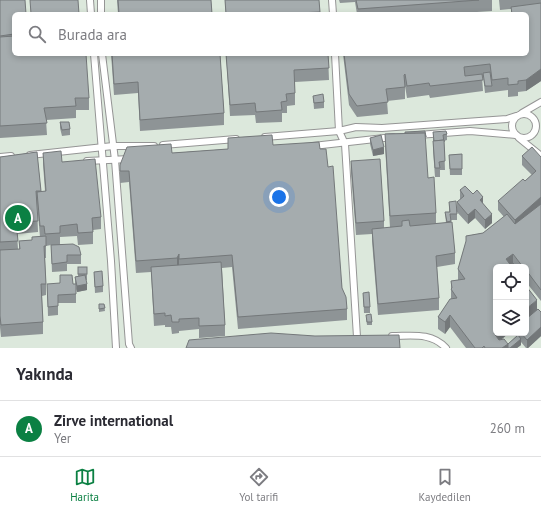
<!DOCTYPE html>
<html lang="tr">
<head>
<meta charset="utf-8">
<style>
  :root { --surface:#fff; --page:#f7f7f7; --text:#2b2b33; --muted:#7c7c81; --line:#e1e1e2; --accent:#0b8043 }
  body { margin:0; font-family:"PT Sans",sans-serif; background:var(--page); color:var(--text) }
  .controls { position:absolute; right:12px; bottom:12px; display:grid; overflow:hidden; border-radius:6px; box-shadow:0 2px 6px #0003 }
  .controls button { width:36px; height:36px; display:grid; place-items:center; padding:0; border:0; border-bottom:1px solid var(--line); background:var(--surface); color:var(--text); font:20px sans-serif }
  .you { position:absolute; left:279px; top:197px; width:14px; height:14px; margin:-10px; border:3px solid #fff; border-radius:50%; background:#1a73e8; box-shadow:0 0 0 6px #1a73e833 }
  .badge { display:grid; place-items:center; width:26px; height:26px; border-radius:50%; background:var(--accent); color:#fff; font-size:13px; font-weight:700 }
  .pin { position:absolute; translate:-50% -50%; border:2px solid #fff; box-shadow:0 1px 4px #0006 }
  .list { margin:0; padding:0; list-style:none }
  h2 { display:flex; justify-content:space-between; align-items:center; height:52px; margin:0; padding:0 16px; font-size:17px }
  h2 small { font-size:13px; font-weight:400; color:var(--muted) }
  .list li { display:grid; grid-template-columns:26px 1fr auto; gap:12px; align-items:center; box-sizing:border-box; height:56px; padding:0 16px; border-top:1px solid var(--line) }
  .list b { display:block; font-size:15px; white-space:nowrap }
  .list p { margin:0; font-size:13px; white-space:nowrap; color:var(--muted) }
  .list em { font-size:13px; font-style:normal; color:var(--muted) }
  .icon { flex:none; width:22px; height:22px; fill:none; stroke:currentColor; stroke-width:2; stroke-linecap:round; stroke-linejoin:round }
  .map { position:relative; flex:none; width:541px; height:348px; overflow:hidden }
  .search { position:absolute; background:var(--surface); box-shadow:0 2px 6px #0003; left:12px; right:12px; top:12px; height:44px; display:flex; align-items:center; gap:10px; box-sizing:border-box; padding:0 14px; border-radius:6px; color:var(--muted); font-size:15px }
  .sheet { height:108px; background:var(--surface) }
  nav { display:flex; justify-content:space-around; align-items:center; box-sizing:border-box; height:56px; border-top:1px solid var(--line); background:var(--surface); font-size:11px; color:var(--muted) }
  nav a { display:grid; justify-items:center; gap:2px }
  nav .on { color:var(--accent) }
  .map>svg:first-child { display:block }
  .industrial { fill:#dce8dc; fill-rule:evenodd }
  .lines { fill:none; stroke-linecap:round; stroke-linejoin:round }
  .street-casing { stroke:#959595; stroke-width:8 }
  .street { stroke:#fff; stroke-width:6 }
  .wall { fill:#8e9496; fill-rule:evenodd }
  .shaded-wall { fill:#74787a }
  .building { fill:#a5acae; stroke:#74787a }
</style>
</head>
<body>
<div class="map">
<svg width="541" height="348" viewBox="0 0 541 348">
  <rect width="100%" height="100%" fill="#e9ecf0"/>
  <path class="industrial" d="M 0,0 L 541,0 L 541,348 L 0,348 ZM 14,14 L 527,14 L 527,54 L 14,54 ZM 496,267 L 526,267 L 526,333 L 496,333 Z"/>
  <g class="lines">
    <defs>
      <g id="street">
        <polyline points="90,0 91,14"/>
        <polyline points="101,0 101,14"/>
        <polyline points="332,0 333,14"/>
        <polyline points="94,54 111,261 116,348"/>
        <polyline points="102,54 115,160 129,344 131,348"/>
        <polyline points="335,54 339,131 345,144 357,337"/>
        <polyline points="522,113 541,102"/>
        <circle cx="524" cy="126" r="12"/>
        <polyline points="418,135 470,131 516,135"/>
        <polyline points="265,137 339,131 356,127 382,128 507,119 516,116"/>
        <polyline points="519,138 541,156"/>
        <polyline points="163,145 236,139"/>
        <polyline points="313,146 393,137"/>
        <polyline points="30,155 113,146 154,146"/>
        <polyline points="0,157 11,156"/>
        <polyline points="87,161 130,159"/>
        <path d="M 392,336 C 412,336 431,332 446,348"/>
      </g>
    </defs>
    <use href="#street" class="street-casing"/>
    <use href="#street" class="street"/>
  </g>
  <g class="wall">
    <polygon points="0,0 14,14 14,54 89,98 89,110 76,110 76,118 46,120 47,135 0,138"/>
    <polygon points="117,0 211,0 212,14 118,14"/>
    <polygon points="225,0 319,0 320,14 226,14"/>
    <polygon points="339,0 492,0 492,11 447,14 357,14 355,2 340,3"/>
    <polygon points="499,0 541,0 541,81 526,91 518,92 518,96 508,97 508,90 492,92 492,86 492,92 485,93 483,76 482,76 483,91 430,98 429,95 407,98 405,86 405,99 387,101 388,114 357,117 349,105 343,54 527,54 511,14 511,9 500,10"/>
    <polygon points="111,54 220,54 224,113 224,125 140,131 138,93 114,95"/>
    <polygon points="226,54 328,54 329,80 295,82 295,105 287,106 287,113 282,113 282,122 256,123 255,115 230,116"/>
    <polygon points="313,96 324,102 324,108 314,109"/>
    <polygon points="60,122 70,129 70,135 62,136 60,128"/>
    <polygon points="433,132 447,134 447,140 444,141 445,170 440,170 440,177 435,177 433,150"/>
    <polygon points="405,133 428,178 436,213 436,223 446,223 445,212 449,212 449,202 457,210 457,202 460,200 460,190 473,194 483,204 492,223 485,229 475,218 468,224 457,212 457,220 451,220 455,253 455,264 437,267 439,298 439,310 378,315 372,241 372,234 356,235 351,173 351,161 384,221 384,228 390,228 385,146 385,134"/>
    <polygon points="228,138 273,145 320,149 328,167 342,288 347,309 347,320 238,329 232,267 222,268 225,325 225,336 199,338 199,329 179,331 179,333 172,334 171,327 165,327 165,325 154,326 151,272 136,273 129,182 120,183 120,165 172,153 228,149"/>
    <polygon points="370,138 384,154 373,156 370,144"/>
    <path d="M 37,152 L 41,192 L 45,191 L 43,164 L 43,153 L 62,162 L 101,217 L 101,229 L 93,230 L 93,244 L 78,245 L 77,236 L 60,237 L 60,244 L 81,255 L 81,264 L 67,264 L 67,271 L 52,272 L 51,245 L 46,246 L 46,258 L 45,258 L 46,284 L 46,295 L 42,296 L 43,322 L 43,334 L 1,337 L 0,327 L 0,157 ZM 37,203 L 40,237 L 32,240 L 19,241 L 19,249 L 18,249 L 17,234 L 38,232 Z"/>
    <polygon points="462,154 462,175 450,175 449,155"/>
    <polygon points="522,156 541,157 541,301 526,282 526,267 496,267 496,333 509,333 501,340 508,344 516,337 516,333 526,333 537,309 541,336 528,348 526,348 521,342 521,345 517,348 466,348 450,327 445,334 438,329 438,317 451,299 451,281 458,280 458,269 466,243 466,236 483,233 504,217 498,210 498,201 525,181 532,175 522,165"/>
    <polygon points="78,267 87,267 87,280 86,280 87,290 77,292 76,289 76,303 58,303 58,315 48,316 47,284 75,284 75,277 78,276"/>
    <polygon points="94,272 103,286 103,292 95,293"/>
    <polygon points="363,293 370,307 370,313 364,313"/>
    <polygon points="99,304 104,304 105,311 99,312"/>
    <polygon points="366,318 372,322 372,325 367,325"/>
  </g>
  <g class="shaded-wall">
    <polygon points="541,69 541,81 526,91 526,80"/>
    <polygon points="384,147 384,154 373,156 373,150"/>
    <polygon points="483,197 483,206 480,200"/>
    <polygon points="541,197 541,206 515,229 515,220"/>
    <polygon points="475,209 475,218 468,224 468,215"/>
    <polygon points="492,214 492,223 485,229 485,220"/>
    <polygon points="179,254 179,266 177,270 177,258"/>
    <polygon points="513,254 513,265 510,266 506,259"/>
    <polygon points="87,284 87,290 77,292 77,286"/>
    <polygon points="537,300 537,312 526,320 526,309"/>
    <polygon points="450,315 450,327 445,334 445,322"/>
    <polygon points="541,327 541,336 528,348 527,348 527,340"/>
    <polygon points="496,332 496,333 509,333 494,345 494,333"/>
    <polygon points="521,339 521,345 517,348 510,348"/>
    <polygon points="508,344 508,348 502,348"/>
  </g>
  <g class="building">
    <polygon points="0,0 25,0 26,14 14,14 14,34 0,36"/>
    <polygon points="30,0 78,0 79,14 31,14"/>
    <polygon points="118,0 211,0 212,14 119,14"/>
    <polygon points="225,0 319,0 320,12 275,14 226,14"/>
    <polygon points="356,0 479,0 358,9"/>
    <polygon points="541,3 541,69 526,80 518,81 518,84 508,85 508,78 492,80 490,64 464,67 465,76 482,74 483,80 430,86 429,83 407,86 405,74 404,75 405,87 386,89 388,102 357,106 349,94 344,54 527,54 527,14 512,14 511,7"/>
    <polygon points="388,13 389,14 378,14"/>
    <polygon points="14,36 14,54 86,54 89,98 75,98 76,106 44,108 47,123 0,126 0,37"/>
    <polygon points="112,54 220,54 224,113 140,120 138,82 114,84"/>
    <polygon points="226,54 328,54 329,68 294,70 295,93 286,94 287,101 281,102 282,110 256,112 255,103 230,105"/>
    <polygon points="490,72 492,86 485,86 483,73"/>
    <polygon points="323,94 324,102 314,103 313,96"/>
    <polygon points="60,122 69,122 70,129 62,130"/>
    <polygon points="425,131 426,137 425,133 405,133 405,132"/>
    <polygon points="446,131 447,134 443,135 444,142 444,140 434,141 433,132"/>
    <polygon points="425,133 428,178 434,177 436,213 390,216 385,134"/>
    <polygon points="272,135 273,145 319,142 320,149 326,149 328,167 333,166 342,288 346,297 347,309 238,317 232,255 179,259 179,254 177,258 136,261 129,171 120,171 120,165 127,147 171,144 172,153 228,149 228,138"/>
    <polygon points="381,135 384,147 373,150 370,138"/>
    <polygon points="444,140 445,161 439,162 440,168 435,168 433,141"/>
    <polygon points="532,147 541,157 541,197 515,220 498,201 523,179 525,181 536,171 522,156"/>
    <polygon points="61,151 62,162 95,159 101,217 92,218 93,232 78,233 77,224 60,226 60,233 45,234 44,226 40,226 37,192 46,191 43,153"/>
    <polygon points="37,152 41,191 36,191 38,221 16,222 18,241 0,242 0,157"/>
    <polygon points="462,154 462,169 450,169 449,155"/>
    <polygon points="380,159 384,221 356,223 351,161"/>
    <polygon points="465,186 473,194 477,190 483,197 480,200 492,214 485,220 475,209 468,215 457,202 464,196 460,190"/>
    <polygon points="456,201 457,214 450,214 451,221 447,222 445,212 450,212 449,202"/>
    <polygon points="541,204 541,290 526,270 526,267 523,267 513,254 506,259 512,267 496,267 496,332 494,333 499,340 504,339 508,344 502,348 485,348 484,346 482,348 475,348 450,315 445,322 438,317 450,299 457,298 451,289 452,288 451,281 465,279 458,269 466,241 466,236 483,233 507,214 515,224"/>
    <polygon points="409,220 410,226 452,222 455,253 436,256 439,298 378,304 372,229 402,226 402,221"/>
    <polygon points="46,236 46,246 44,246 46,284 41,284 43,322 1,325 0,316 0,250 20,249 19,241 32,240 32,237"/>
    <polygon points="73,244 79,247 81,255 67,255 67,262 52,264 51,245"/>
    <polygon points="221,262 225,325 199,326 199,318 179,319 179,322 172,322 171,315 165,316 165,313 154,314 151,267"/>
    <polygon points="513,263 516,267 512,267 510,265"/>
    <rect x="78" y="267" width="9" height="7"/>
    <polygon points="102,271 103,286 95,287 94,272"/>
    <polygon points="60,275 72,275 73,284 76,284 76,294 58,295 58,306 48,307 47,284 60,283"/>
    <polygon points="85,275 87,284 77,286 75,277"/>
    <polygon points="526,286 537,300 526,309"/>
    <polygon points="369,292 370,307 364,307 363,293"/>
    <polygon points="99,304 104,304 105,308 99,309"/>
    <polygon points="538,309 541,312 541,327 527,340 521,333 526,333 526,319"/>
    <polygon points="371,314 372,322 367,322 366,315"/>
    <polygon points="271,333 315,336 399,335 400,348 186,348 189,340"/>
    <polygon points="518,335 521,339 510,348 508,348 508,344"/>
  </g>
</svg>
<div class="controls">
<button><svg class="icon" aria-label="locate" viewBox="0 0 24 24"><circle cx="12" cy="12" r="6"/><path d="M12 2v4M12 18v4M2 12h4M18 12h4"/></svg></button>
<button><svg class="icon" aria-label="layers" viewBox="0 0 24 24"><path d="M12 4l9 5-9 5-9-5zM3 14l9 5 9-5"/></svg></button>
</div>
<div class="you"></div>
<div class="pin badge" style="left:18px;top:218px">A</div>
<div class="search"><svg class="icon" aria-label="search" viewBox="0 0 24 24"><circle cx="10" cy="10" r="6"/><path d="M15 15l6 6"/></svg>Burada ara</div>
</div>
<section class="sheet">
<h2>Yakında<small></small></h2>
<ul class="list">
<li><span class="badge">A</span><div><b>Zirve international</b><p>Yer</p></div><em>260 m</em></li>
</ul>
</section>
<nav>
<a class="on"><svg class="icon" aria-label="map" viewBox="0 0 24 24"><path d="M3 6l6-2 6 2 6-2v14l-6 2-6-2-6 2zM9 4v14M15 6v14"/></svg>Harita</a>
<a><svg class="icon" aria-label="directions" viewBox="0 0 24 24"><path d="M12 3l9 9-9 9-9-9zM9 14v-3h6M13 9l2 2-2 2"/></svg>Yol tarifi</a>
<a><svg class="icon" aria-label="saved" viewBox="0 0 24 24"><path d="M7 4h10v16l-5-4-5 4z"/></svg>Kaydedilen</a>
</nav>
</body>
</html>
